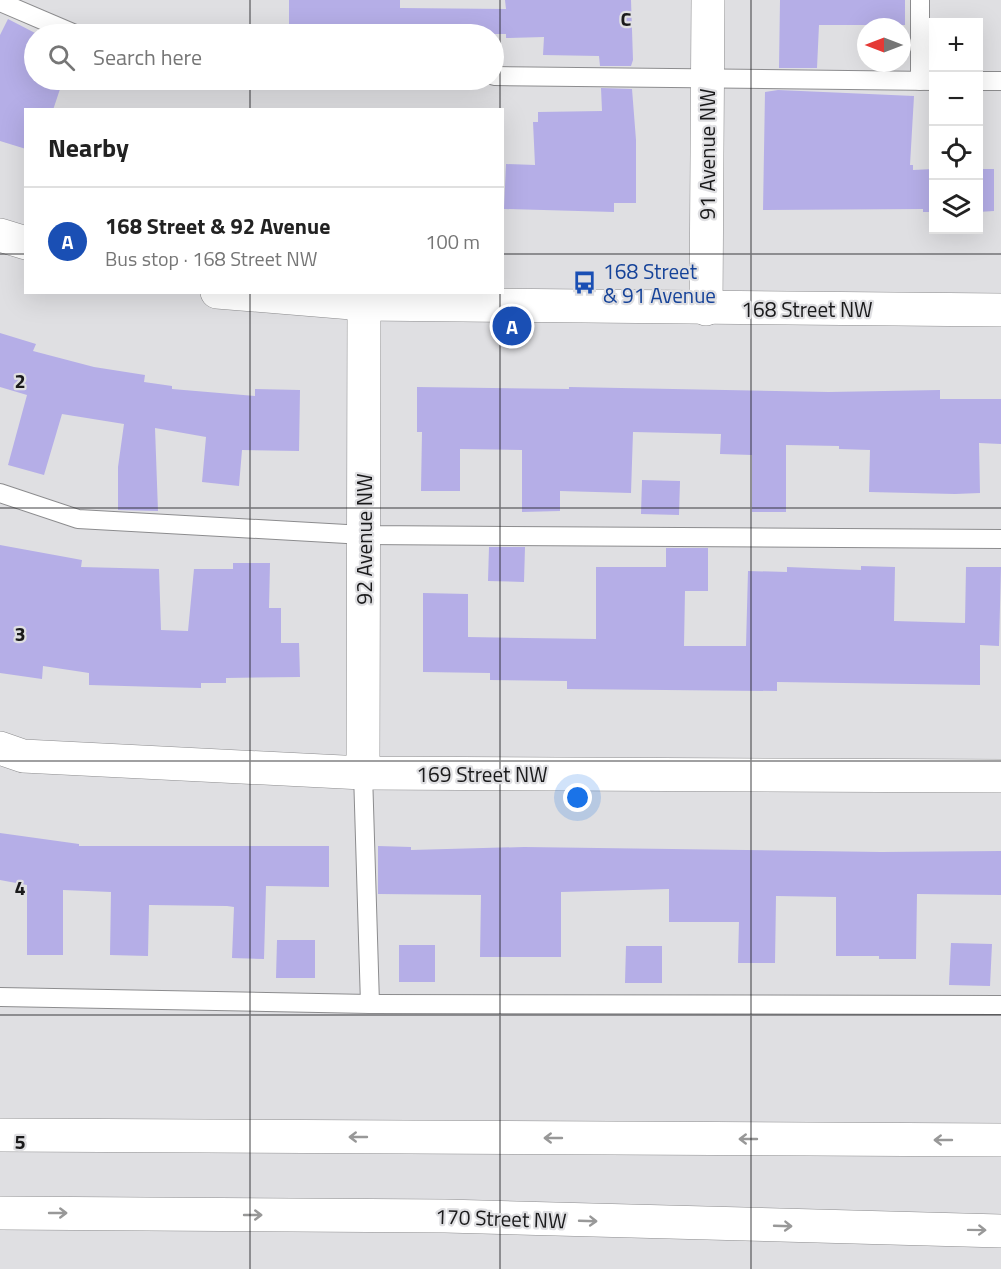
<!DOCTYPE html>
<html lang="en">
<head>
<meta charset="utf-8">
<style>
  :root { --surface:#fff; --page:#f6f6f6; --text:#222; --muted:#767676; --line:#e0e0e0; --accent:#7c3aed }
  body { margin:0; font-family:"Titillium Web",sans-serif; background:var(--page); color:var(--text) }
  .controls { position:absolute; right:18px; top:18px; display:grid; overflow:hidden; border-radius:0px; box-shadow:0 6px 24px #0002 }
  .controls button { width:54px; height:54px; display:grid; place-items:center; padding:0; border:0; border-bottom:2px solid var(--line); background:var(--surface); color:var(--text); font:30px sans-serif }
  .compass { position:absolute; left:857px; top:18px; width:54px; height:54px; border-radius:50%; background:var(--surface); box-shadow:0 6px 24px #0002; rotate:270deg }
  .you { position:absolute; left:578px; top:798px; width:21px; height:21px; margin:-15px; border:4px solid #fff; border-radius:50%; background:#1a73e8; box-shadow:0 0 0 9px #1a73e833 }
  .badge { display:grid; place-items:center; width:39px; height:39px; border-radius:50%; background:var(--accent); color:#fff; font-size:20px; font-weight:700 }
  .pin { position:absolute; translate:-50% -50%; border:3px solid #fff; box-shadow:0 2px 6px #0006 }
  .list { margin:0; padding:0; list-style:none }
  h2 { display:flex; justify-content:space-between; align-items:center; height:78px; margin:0; padding:0 24px; font-size:26px }
  h2 small { font-size:20px; font-weight:400; color:var(--muted) }
  .list li { display:grid; grid-template-columns:39px 1fr auto; gap:18px; align-items:center; box-sizing:border-box; height:108px; padding:0 24px; border-top:2px solid var(--line) }
  .list b { display:block; font-size:22px; white-space:nowrap }
  .list p { margin:0; font-size:20px; white-space:nowrap; color:var(--muted) }
  .list em { font-size:20px; font-style:normal; color:var(--muted) }
  .icon { flex:none; width:33px; height:33px; fill:none; stroke:currentColor; stroke-width:2; stroke-linecap:round; stroke-linejoin:round }
  .map { position:relative; flex:none; width:1001px; height:1269px; overflow:hidden }
  .search { position:absolute; background:var(--surface); box-shadow:0 6px 24px #0002; left:24px; top:24px; width:480px; height:66px; display:flex; align-items:center; gap:15px; box-sizing:border-box; padding:0 21px; border-radius:33px; color:var(--muted); font-size:22px }
  .panel { position:absolute; background:var(--surface); box-shadow:0 6px 24px #0002; left:24px; top:108px; width:480px; height:186px; border-radius:0px }
  .map>svg:first-child { display:block }
  .building { fill:#b5aee7 }
  .lines { fill:none; stroke-linecap:round; stroke-linejoin:round }
  .service-casing { stroke:#8c8c8e; stroke-width:20 }
  .minor-casing { stroke:#8c8c8e; stroke-width:34 }
  .tertiary-casing { stroke:#8c8c8e; stroke-width:34 }
  .primary-casing { stroke:#8c8c8e; stroke-width:34 }
  .service { stroke:#fff; stroke-width:18 }
  .minor { stroke:#fff; stroke-width:33 }
  .tertiary { stroke:#fff; stroke-width:33 }
  .primary { stroke:#fff; stroke-width:33 }
  .oneway { stroke:#989898 }
  .grid { fill:none; stroke:#1a1a1b; stroke-width:1.5; stroke-opacity:0.55 }
  .labels { text-anchor:middle; dominant-baseline:central; stroke-width:4.5; stroke-linejoin:round; paint-order:stroke }
  .street-label { font-size:21px; fill:#1a1a1b; stroke:#dfdfe2 }
  .transit-label { font-size:21px; fill:#164399; stroke:#dfdfe2; text-anchor:start }
  .grid-label { font-size:20px; text-anchor:middle; font-weight:bold; fill:#1a1a1b; stroke:#dfdfe2; stroke-width:4.5; stroke-linejoin:round; paint-order:stroke }
</style>
</head>
<body>
<div class="map">
<svg width="1001" height="1269" viewBox="0 0 1001 1269">
  <rect width="100%" height="100%" fill="#dfdfe2"/>
  <g class="building">
    <polygon points="289,0 400,0 400,8 506,9 505,0 631,0 633,60 631,66 600,66 599,56 543,55 544,37 506,38 506,34 289,34"/>
    <polygon points="780,0 905,0 905,25 819,25 817,68 779,68"/>
    <polygon points="8,19 37,34 34,34 34,80 63,80 53,110 26,110 26,149 0,141 0,35"/>
    <polygon points="601,88 632,89 636,140 636,203 614,203 614,212 504,209 506,164 535,165 533,122 538,122 538,112 602,111"/>
    <polygon points="778,90 914,96 910,165 913,165 913,170 933,169 933,212 923,212 923,209 763,210 765,92"/>
    <polygon points="978,169 994,169 994,211 978,212"/>
    <polygon points="0,333 36,344 33,351 94,367 145,375 144,382 172,386 172,389 255,396 255,389 300,390 299,451 242,450 239,486 202,482 206,437 155,428 158,511 118,510 118,467 124,424 62,414 44,475 8,465 27,395 0,387"/>
    <polygon points="417,387 569,389 569,387 829,392 940,390 940,399 1001,399 1001,444 979,443 980,493 955,494 869,492 870,450 839,449 839,446 786,445 786,512 752,512 752,455 720,454 721,434 633,432 631,493 560,491 560,511 522,512 522,450 460,449 460,491 421,491 422,432 417,432"/>
    <polygon points="642,480 680,481 679,515 641,514"/>
    <polygon points="0,545 82,560 81,567 159,569 161,630 188,631 194,569 233,569 233,563 270,563 269,608 281,608 281,643 299,643 300,677 226,678 226,683 201,683 201,688 160,687 89,685 89,673 43,666 42,679 0,673"/>
    <polygon points="489,547 525,547 524,582 488,581"/>
    <polygon points="666,548 708,548 708,591 685,591 684,646 746,646 748,571 787,572 787,567 861,570 861,566 895,567 894,621 965,623 966,567 1001,567 999,646 980,645 980,685 777,682 777,691 567,689 567,681 490,680 490,673 423,672 423,593 468,594 468,637 596,639 596,567 666,567"/>
    <polygon points="0,833 79,844 79,846 329,846 329,887 266,886 264,959 232,958 234,907 227,906 149,905 148,956 110,955 111,892 63,890 63,955 27,955 27,885 0,880"/>
    <polygon points="378,846 411,847 411,850 524,847 881,852 1001,851 1001,895 917,894 916,959 879,959 879,956 836,956 836,897 776,896 775,963 738,963 739,922 669,922 669,889 561,892 561,957 480,957 481,895 378,894"/>
    <polygon points="277,940 315,940 315,978 276,978"/>
    <polygon points="951,943 992,944 990,986 949,985"/>
    <rect x="399" y="945" width="36" height="37"/>
    <polygon points="626,946 662,946 662,983 625,983"/>
  </g>
  <g class="lines">
    <defs>
      <g id="service">
        <polyline points="0,2 75,34"/>
        <polyline points="494,76 934,81"/>
        <polyline points="920,81 920,0"/>
        <polyline points="978,81 1001,81"/>
        <polyline points="0,493 78,519 364,535 1001,539"/>
        <polyline points="363,773 370,1004"/>
        <polyline points="0,997 370,1004 1001,1005"/>
      </g>
      <g id="minor">
        <polyline points="706,309 708,0"/>
        <polyline points="0,748 23,756 363,773 1001,776"/>
        <polyline points="363,773 364,304"/>
      </g>
      <g id="tertiary">
        <polyline points="0,235 26,243"/>
        <polyline points="217,292 364,304 1001,310"/>
      </g>
      <g id="primary">
        <polyline points="0,1135 1001,1140"/>
        <polyline points="0,1213 445,1216 1001,1231"/>
      </g>
    </defs>
    <use href="#service" class="service-casing"/>
    <use href="#minor" class="minor-casing"/>
    <use href="#tertiary" class="tertiary-casing"/>
    <use href="#primary" class="primary-casing"/>
    <use href="#service" class="service"/>
    <use href="#minor" class="minor"/>
    <use href="#tertiary" class="tertiary"/>
    <use href="#primary" class="primary"/>
  </g>
  <defs><path id="oneway-shaft" d="M-6 0H5M1.5-3L5.5 0L1.5 3" fill="none" stroke-width="1.6" stroke-linecap="round" stroke-linejoin="round" transform="scale(1.5)"/></defs>
  <g class="oneway">
    <use href="#oneway-shaft" transform="translate(358 1137) rotate(-180)"/>
    <use href="#oneway-shaft" transform="translate(553 1138) rotate(-180)"/>
    <use href="#oneway-shaft" transform="translate(748 1139) rotate(-180)"/>
    <use href="#oneway-shaft" transform="translate(943 1140) rotate(-180)"/>
    <use href="#oneway-shaft" transform="translate(58 1213)"/>
    <use href="#oneway-shaft" transform="translate(253 1215)"/>
    <use href="#oneway-shaft" transform="translate(588 1221) rotate(2)"/>
    <use href="#oneway-shaft" transform="translate(783 1226) rotate(2)"/>
    <use href="#oneway-shaft" transform="translate(977 1230) rotate(1)"/>
  </g>
  <path class="grid" d="M 250,0 L 250,34M 500,0 L 500,110M 751,0 L 751,1269M 250,80 L 250,110M 0,254 L 26,254M 502,254 L 1001,254M 250,292 L 250,1269M 500,292 L 500,1269M 0,508 L 1001,508M 0,761 L 1001,761M 0,1015 L 1001,1015"/>
  <defs>
    <symbol id="bus-bare" viewBox="-9 -9 18 18"><path d="M-5-6H5V4H4V6H2V4H-2V6H-4V4H-5ZM-3.5-4V0h7V-4ZM-3.5 1.2v1.5H-2V1.2ZM2 1.2v1.5H3.5V1.2Z" fill="#1a4fb4" stroke="#dfdfe2" stroke-width="2.5" paint-order="stroke"/></symbol>
  </defs>
  <g fill-rule="evenodd">
    <use href="#bus-bare" x="568" y="266" width="33" height="33"/>
  </g>
  <g class="labels">
    <g class="street-label">
      <text transform="translate(707 154) rotate(-90)">91 Avenue NW</text>
      <text x="807" y="309">168 Street NW</text>
      <text transform="translate(364 539) rotate(-90)">92 Avenue NW</text>
      <text x="482" y="774">169 Street NW</text>
      <text transform="translate(501 1218) rotate(2)">170 Street NW</text>
    </g>
    <g class="transit-label">
      <text x="603" y="271">168 Street<tspan x="603" dy="24">&amp; 91 Avenue</tspan></text>
    </g>
  </g>
  <g class="grid-label">
    <text x="626" y="26">C</text>
    <text x="20" y="388">2</text>
    <text x="20" y="641">3</text>
    <text x="20" y="895">4</text>
    <text x="20" y="1149">5</text>
  </g>
</svg>
<div class="controls">
<button>+</button>
<button>−</button>
<button><svg class="icon" aria-label="locate" viewBox="0 0 24 24"><circle cx="12" cy="12" r="6"/><path d="M12 2v4M12 18v4M2 12h4M18 12h4"/></svg></button>
<button><svg class="icon" aria-label="layers" viewBox="0 0 24 24"><path d="M12 4l9 5-9 5-9-5zM3 14l9 5 9-5"/></svg></button>
</div>
<svg class="compass" viewBox="-18 -18 36 36"><path d="M0-13l5 13h-10z" fill="#e53935"/><path d="M0 13l5-13h-10z" fill="#767676"/></svg>
<div class="you"></div>
<div class="pin badge" style="left:512px;top:326px;background:#1a4fb4">A</div>
<div class="search"><svg class="icon" aria-label="search" viewBox="0 0 24 24"><circle cx="10" cy="10" r="6"/><path d="M15 15l6 6"/></svg>Search here</div>
<section class="panel">
<h2>Nearby<small></small></h2>
<ul class="list">
<li><span class="badge" style="background:#1a4fb4">A</span><div><b>168 Street &amp; 92 Avenue</b><p>Bus stop · 168 Street NW</p></div><em>100 m</em></li>
</ul>
</section>
</div>
</body>
</html>
